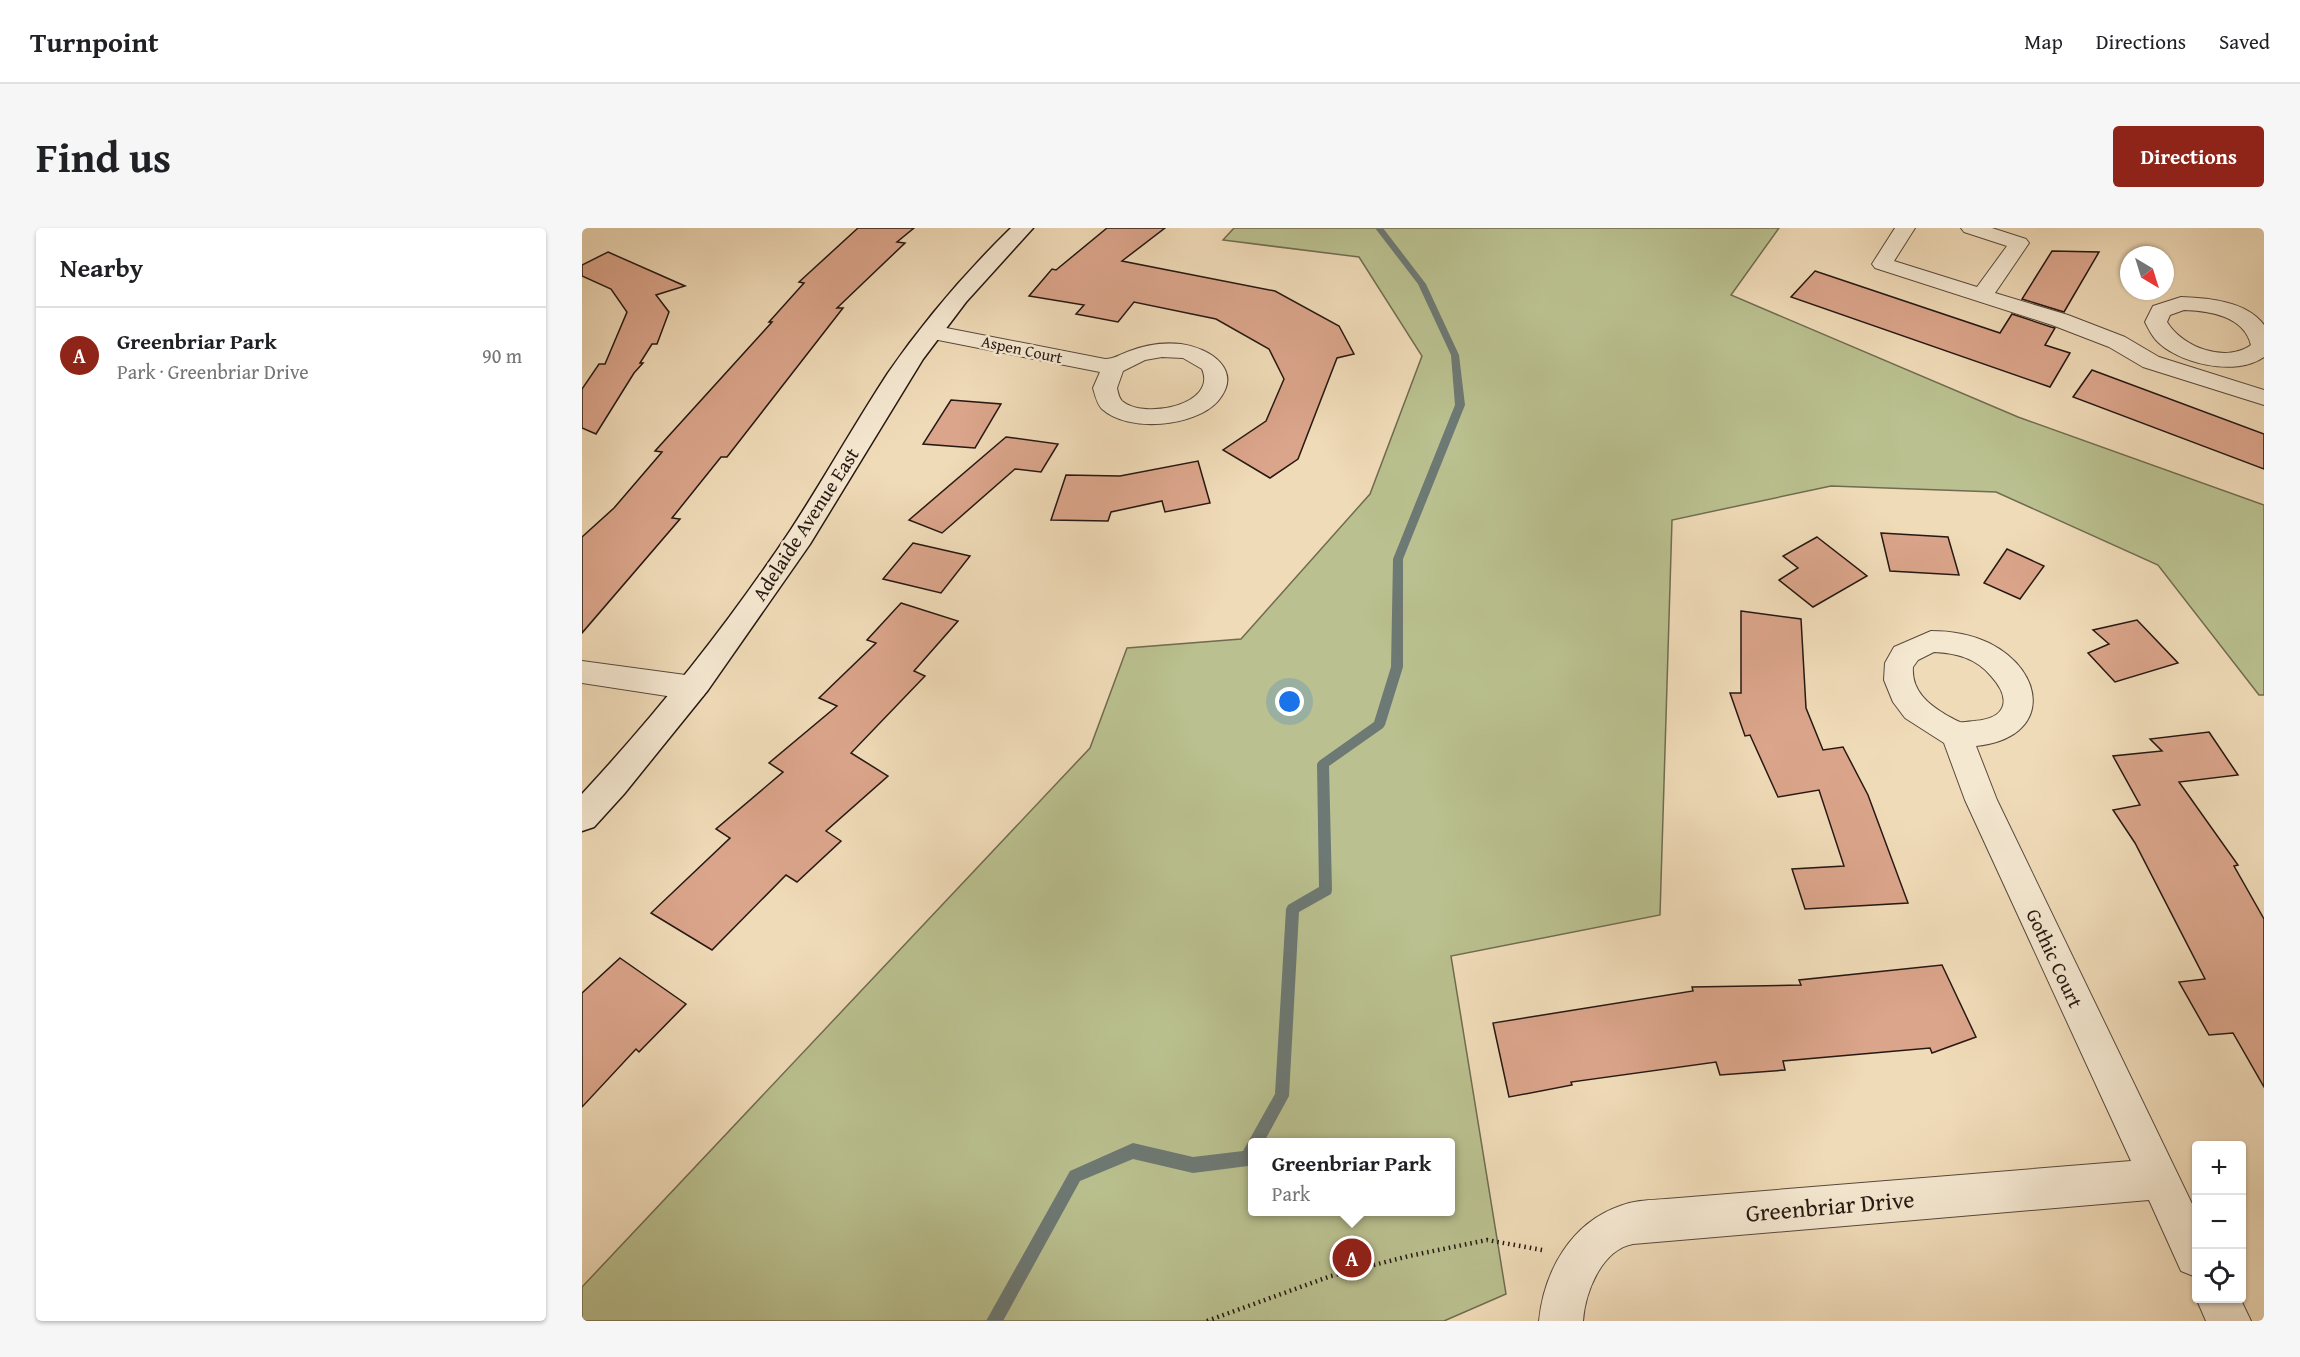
<!DOCTYPE html>
<html lang="en">
<head>
<meta charset="utf-8">
<style>
  :root { --surface:#fff; --page:#f6f6f6; --text:#202124; --muted:#757577; --line:#e0e0e0; --accent:#8f2418 }
  body { margin:0; font-family:"Gentium Book Plus",serif; background:var(--page); color:var(--text) }
  .controls { position:absolute; right:18px; bottom:18px; display:grid; overflow:hidden; border-radius:6px; box-shadow:0 2px 4px #0004 }
  .controls button { width:54px; height:54px; display:grid; place-items:center; padding:0; border:0; border-bottom:2px solid var(--line); background:var(--surface); color:var(--text); font:30px sans-serif }
  .compass { position:absolute; left:1538px; top:18px; width:54px; height:54px; border-radius:50%; background:var(--surface); box-shadow:0 2px 4px #0004; rotate:142deg }
  .you { position:absolute; left:708px; top:474px; width:21px; height:21px; margin:-15px; border:4px solid #fff; border-radius:50%; background:#1a73e8; box-shadow:0 0 0 9px #1a73e833 }
  .badge { display:grid; place-items:center; width:39px; height:39px; border-radius:50%; background:var(--accent); color:#fff; font-size:20px; font-weight:700 }
  .pin { position:absolute; translate:-50% -50%; border:3px solid #fff; box-shadow:0 2px 6px #0006 }
  .popup { position:absolute; left:666px; top:910px; width:207px; height:78px; box-sizing:border-box; display:grid; place-content:center; border-radius:6px; background:var(--surface); filter:drop-shadow(0 2px 4px #0005); font-size:20px; white-space:nowrap; color:var(--muted) }
  .popup b { font-size:22px; color:var(--text) }
  .popup::after { content:''; position:absolute; left:50%; top:100%; margin-left:-12px; border:12px solid transparent; border-top-color:var(--surface) }
  .list { margin:0; padding:0; list-style:none }
  h2 { display:flex; justify-content:space-between; align-items:center; height:78px; margin:0; padding:0 24px; font-size:26px }
  h2 small { font-size:20px; font-weight:400; color:var(--muted) }
  .list li { display:grid; grid-template-columns:39px 1fr auto; gap:18px; align-items:center; box-sizing:border-box; height:96px; padding:0 24px; border-top:2px solid var(--line) }
  .list b { display:block; font-size:22px; white-space:nowrap }
  .list p { margin:0; font-size:20px; white-space:nowrap; color:var(--muted) }
  .list em { font-size:20px; font-style:normal; color:var(--muted) }
  .icon { flex:none; width:33px; height:33px; fill:none; stroke:currentColor; stroke-width:2; stroke-linecap:round; stroke-linejoin:round }
  .map { position:relative; flex:none; width:1682px; height:1093px; overflow:hidden; border-radius:6px }
  header { display:flex; align-items:center; gap:36px; box-sizing:border-box; height:84px; padding:0 30px; background:var(--surface); border-bottom:2px solid var(--line) }
  header strong { font-size:28px }
  nav { display:flex; gap:33px; margin-inline-start:auto; font-size:21px }
  .intro { display:flex; align-items:center; justify-content:space-between; box-sizing:border-box; height:144px; padding:0 36px }
  h1 { margin:0; font-size:42px }
  .button { padding:15px 27px; border-radius:6px; background:var(--accent); color:#fff; font-size:21px; font-weight:700 }
  main { display:flex; gap:36px; padding:0 36px }
  aside { flex:1; background:var(--surface); border-radius:6px; box-shadow:0 2px 4px #0004 }
  .map>svg:first-child { display:block }
  .green { fill:#bac08f; stroke:#706c50; stroke-width:1.5; fill-rule:evenodd }
  .lines { fill:none; stroke-linecap:round; stroke-linejoin:round }
  .stream { fill:#6d7974; fill-rule:evenodd }
  .building { fill:#dba58b; stroke:#261812; stroke-width:1.5 }
  .street-casing { stroke:#58493c; stroke-width:2 }
  .secondary-casing { stroke:#261812; stroke-width:3 }
  .path { stroke:#261812; stroke-width:4.5; stroke-dasharray:1.5 4; stroke-linecap:butt }
  .street { fill:#f5e8d1; fill-rule:evenodd }
  .secondary { fill:#f5e8d1; fill-rule:evenodd }
  .labels { text-anchor:middle; dominant-baseline:central; stroke-width:5; stroke-linejoin:round; paint-order:stroke }
  .far-street-label { font-size:16px; fill:#261812; stroke:#f5e8d1 }
  .street-label { font-size:20px; fill:#261812; stroke:#f5e8d1 }
  .near-street-label { font-size:24px; fill:#261812; stroke:#f5e8d1 }
</style>
</head>
<body>
<header>
<strong>Turnpoint</strong>
<nav><a>Map</a><a>Directions</a><a>Saved</a></nav>
</header>
<div class="intro"><h1>Find us</h1><a class="button">Directions</a></div>
<main>
<aside>
<h2>Nearby<small></small></h2>
<ul class="list">
<li><span class="badge">A</span><div><b>Greenbriar Park</b><p>Park · Greenbriar Drive</p></div><em>90 m</em></li>
</ul>
</aside>
<div class="map">
<svg width="1682" height="1093" viewBox="0 0 1682 1093">
  <rect width="100%" height="100%" fill="#f0dbb8"/>
  <filter id="stains"><feTurbulence type="fractalNoise" baseFrequency=".00333" numOctaves="4"/><feColorMatrix values="0 0 0 0 .2 0 0 0 0 .09 0 0 0 0 .02 0 0 0 .5 -.17"/></filter>
  <radialGradient id="worn" r=".72"><stop offset=".6" stop-color="#630" stop-opacity="0"/><stop offset="1" stop-color="#630" stop-opacity=".3"/></radialGradient>
  <path class="green" d="M 652,0 L 1197,0 L 1149,67 L 1436,189 L 1682,277 L 1682,467 L 1677,467 L 1576,337 L 1414,264 L 1249,258 L 1090,292 L 1078,687 L 869,728 L 924,1066 L 862,1093 L 0,1093 L 0,1059 L 508,520 L 545,420 L 659,411 L 788,266 L 840,128 L 777,29 L 641,12 ZM 869,914 L 869,984 L 671,984 L 671,914 Z"/>
  <g class="lines">
    <polygon class="stream" points="793,0 801,0 844,56 877,127 883,177 821,331 821,439 803,497 801,500 747,538 750,662 749,666 717,684 707,868 682,914 671,914 671,935 666,938 611,945 551,931 498,953 421,1093 404,1093 488,943 551,915 611,929 661,923 693,866 704,681 706,677 737,659 735,536 737,533 792,494 809,439 811,331 873,177 869,127 836,56"/>
  </g>
  <g class="building">
    <polygon points="276,0 332,0 315,14 323,15 255,80 261,80 145,229 139,229 90,290 98,291 0,405 0,309 32,280 80,224 73,223 190,94 187,94 222,55 217,54"/>
    <polygon points="525,0 583,0 540,33 693,63 757,98 772,126 755,130 716,231 688,250 641,222 684,193 702,151 687,121 634,91 552,74 536,94 494,86 502,77 447,68 470,41 474,42"/>
    <polygon points="1470,23 1517,24 1482,84 1440,71"/>
    <polygon points="26,24 103,58 74,67 87,84 75,116 70,116 58,135 61,135 52,145 14,206 0,200 0,161 17,136 23,136 45,84 29,61 0,48 0,37"/>
    <polygon points="1233,43 1418,105 1430,86 1469,99 1473,100 1463,117 1488,125 1468,159 1209,69"/>
    <polygon points="1510,142 1682,206 1682,241 1491,169"/>
    <polygon points="369,172 419,176 393,220 341,216"/>
    <polygon points="424,209 476,216 459,244 433,241 360,305 327,292"/>
    <polygon points="616,233 628,275 583,284 580,273 529,284 526,293 469,292 484,247 538,248"/>
    <polygon points="1299,305 1366,309 1377,347 1308,343"/>
    <polygon points="1235,309 1285,348 1231,379 1197,352 1216,340 1201,328"/>
    <polygon points="331,315 388,328 359,365 301,351"/>
    <polygon points="1425,321 1462,338 1438,371 1402,355"/>
    <polygon points="319,375 376,393 332,443 343,448 269,525 306,548 244,603 259,613 215,654 204,647 130,722 69,685 148,610 134,601 201,544 187,535 255,478 237,470 294,415 285,412"/>
    <polygon points="1159,383 1219,391 1224,480 1241,522 1261,519 1286,567 1326,675 1223,681 1210,641 1262,638 1237,562 1196,569 1168,507 1163,508 1148,465 1159,465"/>
    <polygon points="1555,392 1596,435 1533,454 1506,425 1527,416 1511,402"/>
    <polygon points="1627,504 1656,547 1597,554 1656,637 1652,638 1682,691 1682,859 1651,805 1627,807 1597,754 1623,751 1553,615 1531,582 1558,577 1531,528 1580,523 1568,511"/>
    <polygon points="38,730 104,776 57,824 54,821 0,879 0,765"/>
    <polygon points="1360,737 1394,809 1350,825 1348,820 1201,833 1203,842 1138,847 1134,834 989,854 990,857 927,869 911,795 1111,763 1110,759 1219,757 1217,752"/>
  </g>
  <g class="lines">
    <defs>
      <g id="street">
        <polygon points="1313,0 1333,0 1312,33 1395,59 1425,18 1382,4 1379,0 1410,0 1444,11 1447,15 1413,65 1486,87 1543,109 1577,129 1682,162 1682,177 1561,139 1527,119 1470,97 1293,40 1290,36"/>
        <path d="M 1599,69 C 1626,70 1665,73 1682,97 L 1682,129 C 1654,149 1595,136 1573,111 C 1569,106 1566,100 1563,94 L 1571,78 ZM 1602,82 C 1628,83 1662,88 1669,117 C 1644,135 1601,120 1585,94 L 1588,87 Z"/>
        <path d="M 349,97 L 523,131 C 532,131 537,127 545,124 C 562,117 581,114 599,116 C 628,120 662,142 636,173 C 613,199 546,205 520,181 C 515,176 513,167 511,160 L 518,144 L 341,109 L 338,104 L 341,99 ZM 580,129 L 601,130 L 620,141 C 636,177 562,192 540,173 C 537,170 536,165 535,160 L 541,143 L 563,132 Z"/>
        <path d="M 1349,403 C 1369,403 1388,406 1407,415 C 1465,444 1470,510 1394,518 L 1415,572 L 1614,984 L 1614,1049 L 1599,1043 L 1567,972 L 1051,1016 C 1019,1022 1003,1065 1001,1093 L 957,1093 C 962,1043 989,995 1038,978 C 1053,972 1069,972 1084,971 L 1549,933 L 1383,572 L 1362,515 L 1323,490 L 1311,474 L 1302,452 L 1303,435 L 1312,419 ZM 1352,424 C 1374,425 1394,430 1409,448 C 1430,471 1425,491 1392,493 C 1388,493 1382,495 1378,494 C 1375,493 1370,490 1366,488 C 1347,477 1329,463 1331,439 L 1336,432 Z"/>
        <polygon points="0,433 111,448 121,452 126,460 121,468 111,472 0,455"/>
        <polygon points="1614,1068 1614,1070 1658,1070 1669,1093 1624,1093 1614,1070"/>
      </g>
      <path id="secondary" d="M 429,0 L 451,0 L 384,74 L 341,131 L 228,316 L 126,462 L 42,566 L 12,599 L 0,603 L 0,566 C 76,484 146,396 208,303 C 242,251 272,197 306,145 C 342,93 384,44 429,0 Z"/>
    </defs>
    <use href="#street" class="street-casing"/>
    <use href="#secondary" class="secondary-casing"/>
    <polyline class="path" points="625,1093 749,1048 827,1028 905,1012 960,1022"/>
    <use href="#street" class="street"/>
    <use href="#secondary" class="secondary"/>
  </g>
  <g class="labels">
    <g class="far-street-label">
      <text transform="translate(440 121) rotate(12)">Aspen Court</text>
    </g>
    <g class="street-label">
      <text transform="translate(223 296) rotate(-57)">Adelaide Avenue East</text>
      <text transform="translate(1473 730) rotate(65)">Gothic Court</text>
    </g>
    <g class="near-street-label">
      <text transform="translate(1248 978) rotate(-5)">Greenbriar Drive</text>
    </g>
  </g>
  <rect width="100%" height="100%" filter="url(#stains)"/>
  <rect width="100%" height="100%" fill="url(#worn)"/>
</svg>
<div class="controls">
<button>+</button>
<button>−</button>
<button><svg class="icon" aria-label="locate" viewBox="0 0 24 24"><circle cx="12" cy="12" r="6"/><path d="M12 2v4M12 18v4M2 12h4M18 12h4"/></svg></button>
</div>
<svg class="compass" viewBox="-18 -18 36 36"><path d="M0-13l5 13h-10z" fill="#e53935"/><path d="M0 13l5-13h-10z" fill="#757577"/></svg>
<div class="you"></div>
<div class="pin badge" style="left:770px;top:1030px">A</div>
<div class="popup"><b>Greenbriar Park</b>Park</div>
</div>
</main>
</body>
</html>
